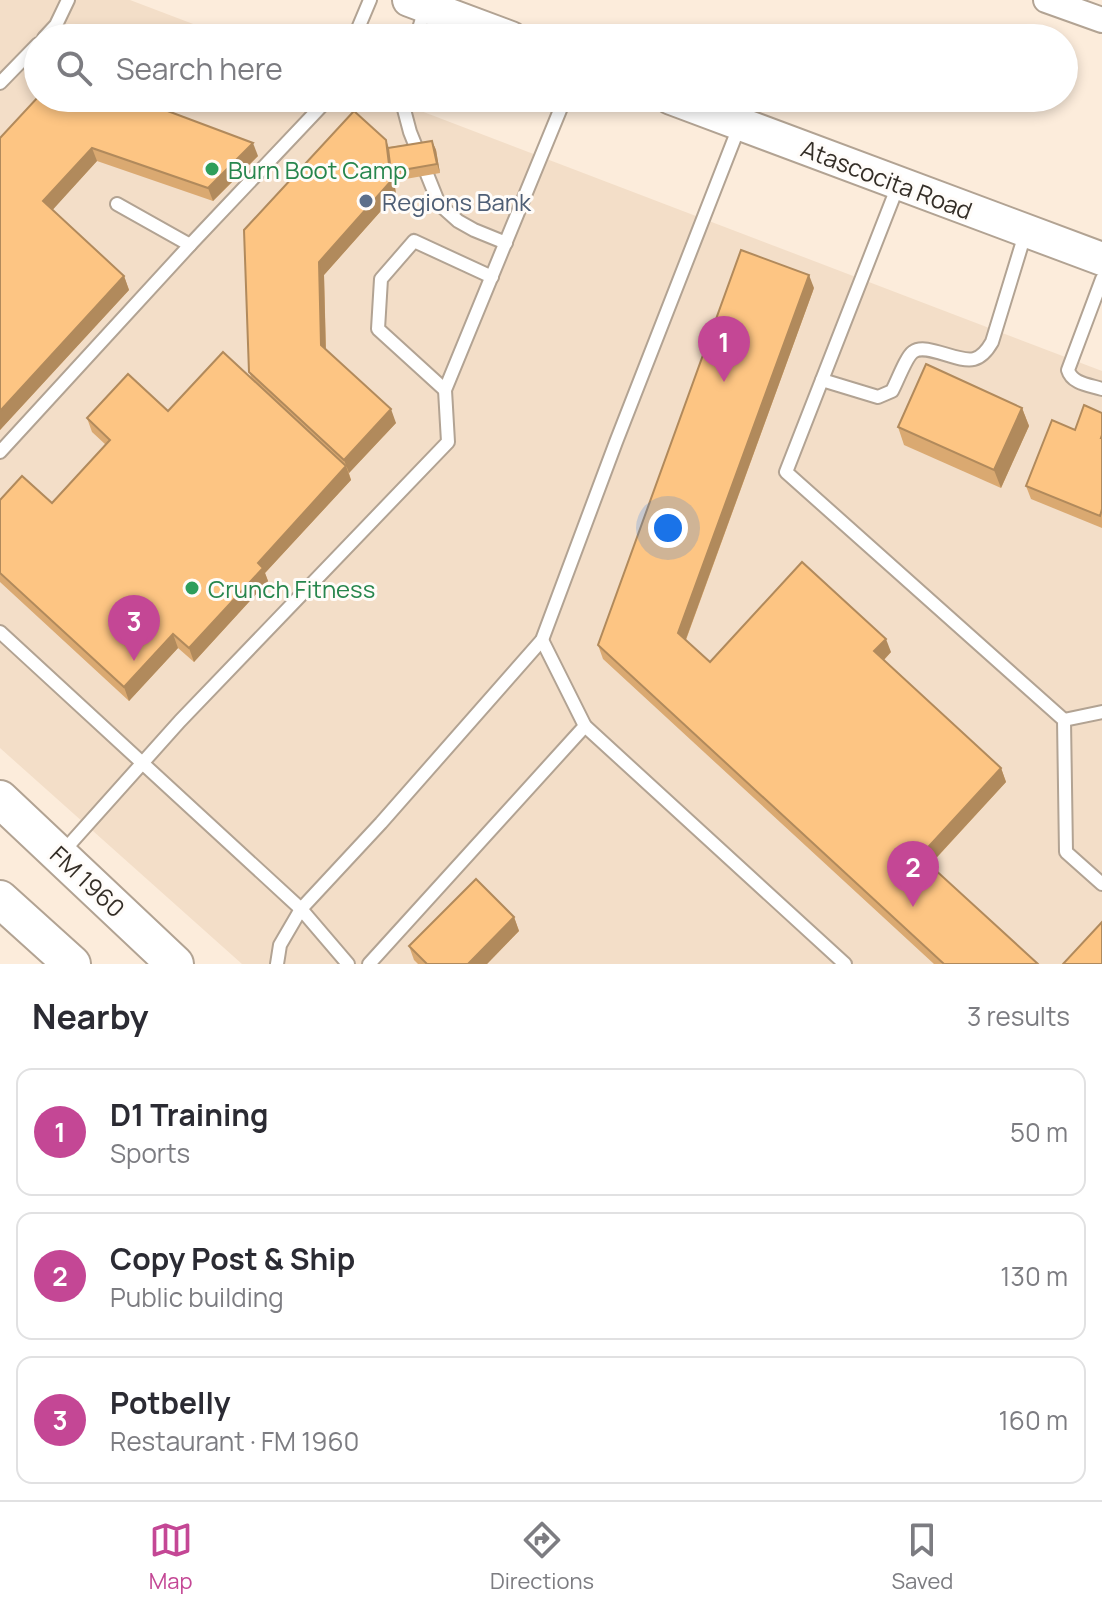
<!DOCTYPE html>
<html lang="en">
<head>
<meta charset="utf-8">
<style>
  :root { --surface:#fff; --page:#f7f7f7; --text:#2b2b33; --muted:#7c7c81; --line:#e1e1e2; --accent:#c44795 }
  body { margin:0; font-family:Manrope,sans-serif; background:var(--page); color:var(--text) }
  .you { position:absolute; left:668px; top:528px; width:28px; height:28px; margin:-20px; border:6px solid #fff; border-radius:50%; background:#1a73e8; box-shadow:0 0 0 12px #1a73e833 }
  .badge { display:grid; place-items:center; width:52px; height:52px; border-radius:50%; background:var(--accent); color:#fff; font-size:26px; font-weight:700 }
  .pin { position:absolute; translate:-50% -66px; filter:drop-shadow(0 2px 4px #0008) }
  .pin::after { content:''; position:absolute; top:42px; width:28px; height:24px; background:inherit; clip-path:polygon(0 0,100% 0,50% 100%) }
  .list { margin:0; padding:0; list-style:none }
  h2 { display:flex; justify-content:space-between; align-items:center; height:104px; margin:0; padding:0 32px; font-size:34px }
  h2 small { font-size:26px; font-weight:400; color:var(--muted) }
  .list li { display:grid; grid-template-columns:52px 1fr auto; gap:24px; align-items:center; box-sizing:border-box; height:128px; margin:0 16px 16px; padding:0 16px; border:2px solid var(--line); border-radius:16px }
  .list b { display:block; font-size:30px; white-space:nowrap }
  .list p { margin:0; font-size:26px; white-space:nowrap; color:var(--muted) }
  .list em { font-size:26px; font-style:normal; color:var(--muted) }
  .icon { flex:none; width:44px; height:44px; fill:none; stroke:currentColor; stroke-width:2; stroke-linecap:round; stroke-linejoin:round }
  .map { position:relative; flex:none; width:1102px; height:964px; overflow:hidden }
  .search { position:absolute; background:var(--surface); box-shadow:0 4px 12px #0003; left:24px; right:24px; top:24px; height:88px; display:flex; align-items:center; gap:20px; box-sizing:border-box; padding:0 28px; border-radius:44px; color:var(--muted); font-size:30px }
  .sheet { height:536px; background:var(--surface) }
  nav { display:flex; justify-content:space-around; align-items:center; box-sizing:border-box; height:112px; border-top:2px solid var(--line); background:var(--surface); font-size:22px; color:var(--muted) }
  nav a { display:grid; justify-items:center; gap:4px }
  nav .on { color:var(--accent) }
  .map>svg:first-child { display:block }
  .built { fill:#f3dec8 }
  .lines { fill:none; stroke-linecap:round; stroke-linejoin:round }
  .lane-casing { stroke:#b2a393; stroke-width:16 }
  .street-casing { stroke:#b2a393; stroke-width:28 }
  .secondary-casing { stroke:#b2a393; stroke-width:36 }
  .primary-casing { stroke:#b2a393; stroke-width:40 }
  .lane { stroke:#fff; stroke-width:12 }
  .street { stroke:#fff; stroke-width:24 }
  .secondary { stroke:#fff; stroke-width:32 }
  .primary { stroke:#fff; stroke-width:36 }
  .wall { fill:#daa971 }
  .shaded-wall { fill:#b18a5c }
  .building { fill:#fdc583; stroke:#b18a5c; stroke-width:2 }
  .leisure-dot { fill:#2e9e5b; stroke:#fffcf9; stroke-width:3 }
  .service-dot { fill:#5c6f8a; stroke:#fffcf9; stroke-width:3 }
  .labels { text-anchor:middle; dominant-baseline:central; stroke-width:6; stroke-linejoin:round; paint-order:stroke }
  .leisure-label { font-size:24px; fill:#27864d; stroke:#fffcf9; text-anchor:start }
  .street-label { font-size:24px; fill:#342e27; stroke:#fffcf9 }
  .service-label { font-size:24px; fill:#4e5e75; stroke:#fffcf9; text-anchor:start }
</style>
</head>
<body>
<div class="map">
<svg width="1102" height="964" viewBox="0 0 1102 964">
  <rect width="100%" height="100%" fill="#fcecdb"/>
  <polygon class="built" points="0,0 130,0 230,38 38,38 38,98 387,98 1102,371 1102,964 242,964 0,748"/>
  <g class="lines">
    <defs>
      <g id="lane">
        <polyline points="44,38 56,25 68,0"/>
        <polyline points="354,38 370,0"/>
        <polyline points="416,38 425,9"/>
        <polyline points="0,83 38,44"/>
        <polyline points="401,98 410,132 439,204 458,221 474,230 506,243"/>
        <polyline points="899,183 786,472 1064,720 1066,852 1102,884"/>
        <polyline points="190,245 329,98"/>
        <path d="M 1102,279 L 1068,370 C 1072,384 1090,385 1102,389"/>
        <path d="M 822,380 L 878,397 L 892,391 C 897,382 906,357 913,352 C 926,342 957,363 974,359 C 982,357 988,349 992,342 L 1025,234"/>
        <polyline points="445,390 378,329 381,279 414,241 492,277"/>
        <polyline points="0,452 190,245 117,204"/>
        <polyline points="0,632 301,909 348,964"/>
        <polyline points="1064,720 1102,712"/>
        <polyline points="585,726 845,964"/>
        <polyline points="61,854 180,721 448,442 445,390 565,98"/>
        <polyline points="277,964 280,945 301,909 381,823 542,640 616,442 739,127"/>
        <polyline points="369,964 585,726 542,640"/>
      </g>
      <polyline id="street" points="1046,0 1102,20"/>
      <g id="secondary">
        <polyline points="409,0 511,38"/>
        <polyline points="671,98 1102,259"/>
      </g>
      <g id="primary">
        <polyline points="0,799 175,964"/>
        <polyline points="0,899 72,964"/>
      </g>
    </defs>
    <use href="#lane" class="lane-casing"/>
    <use href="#street" class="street-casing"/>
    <use href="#secondary" class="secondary-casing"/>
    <use href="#primary" class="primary-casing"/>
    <use href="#lane" class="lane"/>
    <use href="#street" class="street"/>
    <use href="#secondary" class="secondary"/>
    <use href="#primary" class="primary"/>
  </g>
  <g class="wall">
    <polygon points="0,138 258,156 213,201 97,161 52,210 124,276 129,290 0,430"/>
    <polygon points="432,141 436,150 440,173 394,181 396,194 324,275 326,349 396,423 349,473 351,480 265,573 268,581 194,662 178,648 129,701 0,582 0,500 52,503 106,445 92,432 87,418 168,411 252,379 249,372 389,147"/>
    <polygon points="814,288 686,640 710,662 891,652 884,660 1001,768 1006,782 930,865 1038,964 934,964 603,659 598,645"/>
    <polygon points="1022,408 1029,426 1001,488 904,445 898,427"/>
    <polygon points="1102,413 1102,528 1031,499 1026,486 1075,430"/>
    <polygon points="514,917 519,931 487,964 418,964 414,960 409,946"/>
  </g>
  <g class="shaded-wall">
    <polygon points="386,140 391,154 391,172 394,181 396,194 324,275 326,359 321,345 319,262"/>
    <polygon points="432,141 436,150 440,173 437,164"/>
    <polygon points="253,143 258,156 213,201 208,188"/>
    <polygon points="92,148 97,161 48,215 43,201"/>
    <polygon points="809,275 814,288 683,647 678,633"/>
    <polygon points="124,276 129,290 0,430 0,411"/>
    <polygon points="1022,408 1029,426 1001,488 994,470"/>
    <polygon points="391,409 396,423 349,473 344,460"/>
    <polygon points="346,466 351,480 265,573 268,581 194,662 189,648 258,563"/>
    <polygon points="173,634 178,648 129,701 124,687"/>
    <polygon points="886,639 891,652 879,665 874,651"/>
    <polygon points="1001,768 1006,782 925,870 920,856"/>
    <polygon points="514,917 519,931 487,964 468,964"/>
  </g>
  <g class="building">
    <polygon points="38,97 38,98 133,98 253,143 208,188 92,148 43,201 124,276 0,411 0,138"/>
    <polygon points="354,111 386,140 391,181 319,262 321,345 391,409 344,460 249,372 244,230"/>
    <polygon points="432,141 437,164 391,172 388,148"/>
    <polygon points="741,250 809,275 678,633 710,662 802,562 886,639 874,651 1001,768 920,856 1038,964 944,964 598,645"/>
    <polygon points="223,352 346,466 258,563 263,568 189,648 173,634 124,687 0,573 0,500 22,476 52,503 110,440 87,418 128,374 168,411"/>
    <polygon points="926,364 1022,408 994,470 898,427"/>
    <polygon points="1084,405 1102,413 1102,435 1101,438 1102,438 1102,509 1100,516 1026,486 1052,420 1075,430"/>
    <polygon points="476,879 514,917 468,964 427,964 409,946"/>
    <polygon points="1102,922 1102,964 1063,964"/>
  </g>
  <g class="leisure-dot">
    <circle cx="212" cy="169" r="8"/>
    <circle cx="192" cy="588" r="8"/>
  </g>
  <circle class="service-dot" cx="366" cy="201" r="8"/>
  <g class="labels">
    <g class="leisure-label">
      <text x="228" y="169">Burn Boot Camp</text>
      <text x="208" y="588">Crunch Fitness</text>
    </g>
    <g class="street-label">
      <text transform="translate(887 179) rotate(21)">Atascocita Road</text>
      <text transform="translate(88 881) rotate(43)">FM 1960</text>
    </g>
    <g class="service-label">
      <text x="382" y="201">Regions Bank</text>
    </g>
  </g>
</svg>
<div class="you"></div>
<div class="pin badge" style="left:724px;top:382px">1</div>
<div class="pin badge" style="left:913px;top:907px">2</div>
<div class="pin badge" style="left:134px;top:661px">3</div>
<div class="search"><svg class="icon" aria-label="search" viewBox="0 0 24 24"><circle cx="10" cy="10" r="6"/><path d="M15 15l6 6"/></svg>Search here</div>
</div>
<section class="sheet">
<h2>Nearby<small>3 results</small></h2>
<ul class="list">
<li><span class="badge">1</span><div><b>D1 Training</b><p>Sports</p></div><em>50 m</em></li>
<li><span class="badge">2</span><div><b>Copy Post &amp; Ship</b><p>Public building</p></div><em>130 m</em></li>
<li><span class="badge">3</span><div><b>Potbelly</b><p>Restaurant · FM 1960</p></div><em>160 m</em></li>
</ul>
</section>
<nav>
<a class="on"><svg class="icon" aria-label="map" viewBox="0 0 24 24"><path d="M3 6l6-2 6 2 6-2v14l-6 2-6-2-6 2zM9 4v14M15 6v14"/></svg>Map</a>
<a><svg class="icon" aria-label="directions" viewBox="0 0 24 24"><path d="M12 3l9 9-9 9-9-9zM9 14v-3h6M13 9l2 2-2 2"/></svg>Directions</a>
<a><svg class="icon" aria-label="saved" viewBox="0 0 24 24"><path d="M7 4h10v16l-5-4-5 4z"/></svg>Saved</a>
</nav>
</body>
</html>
